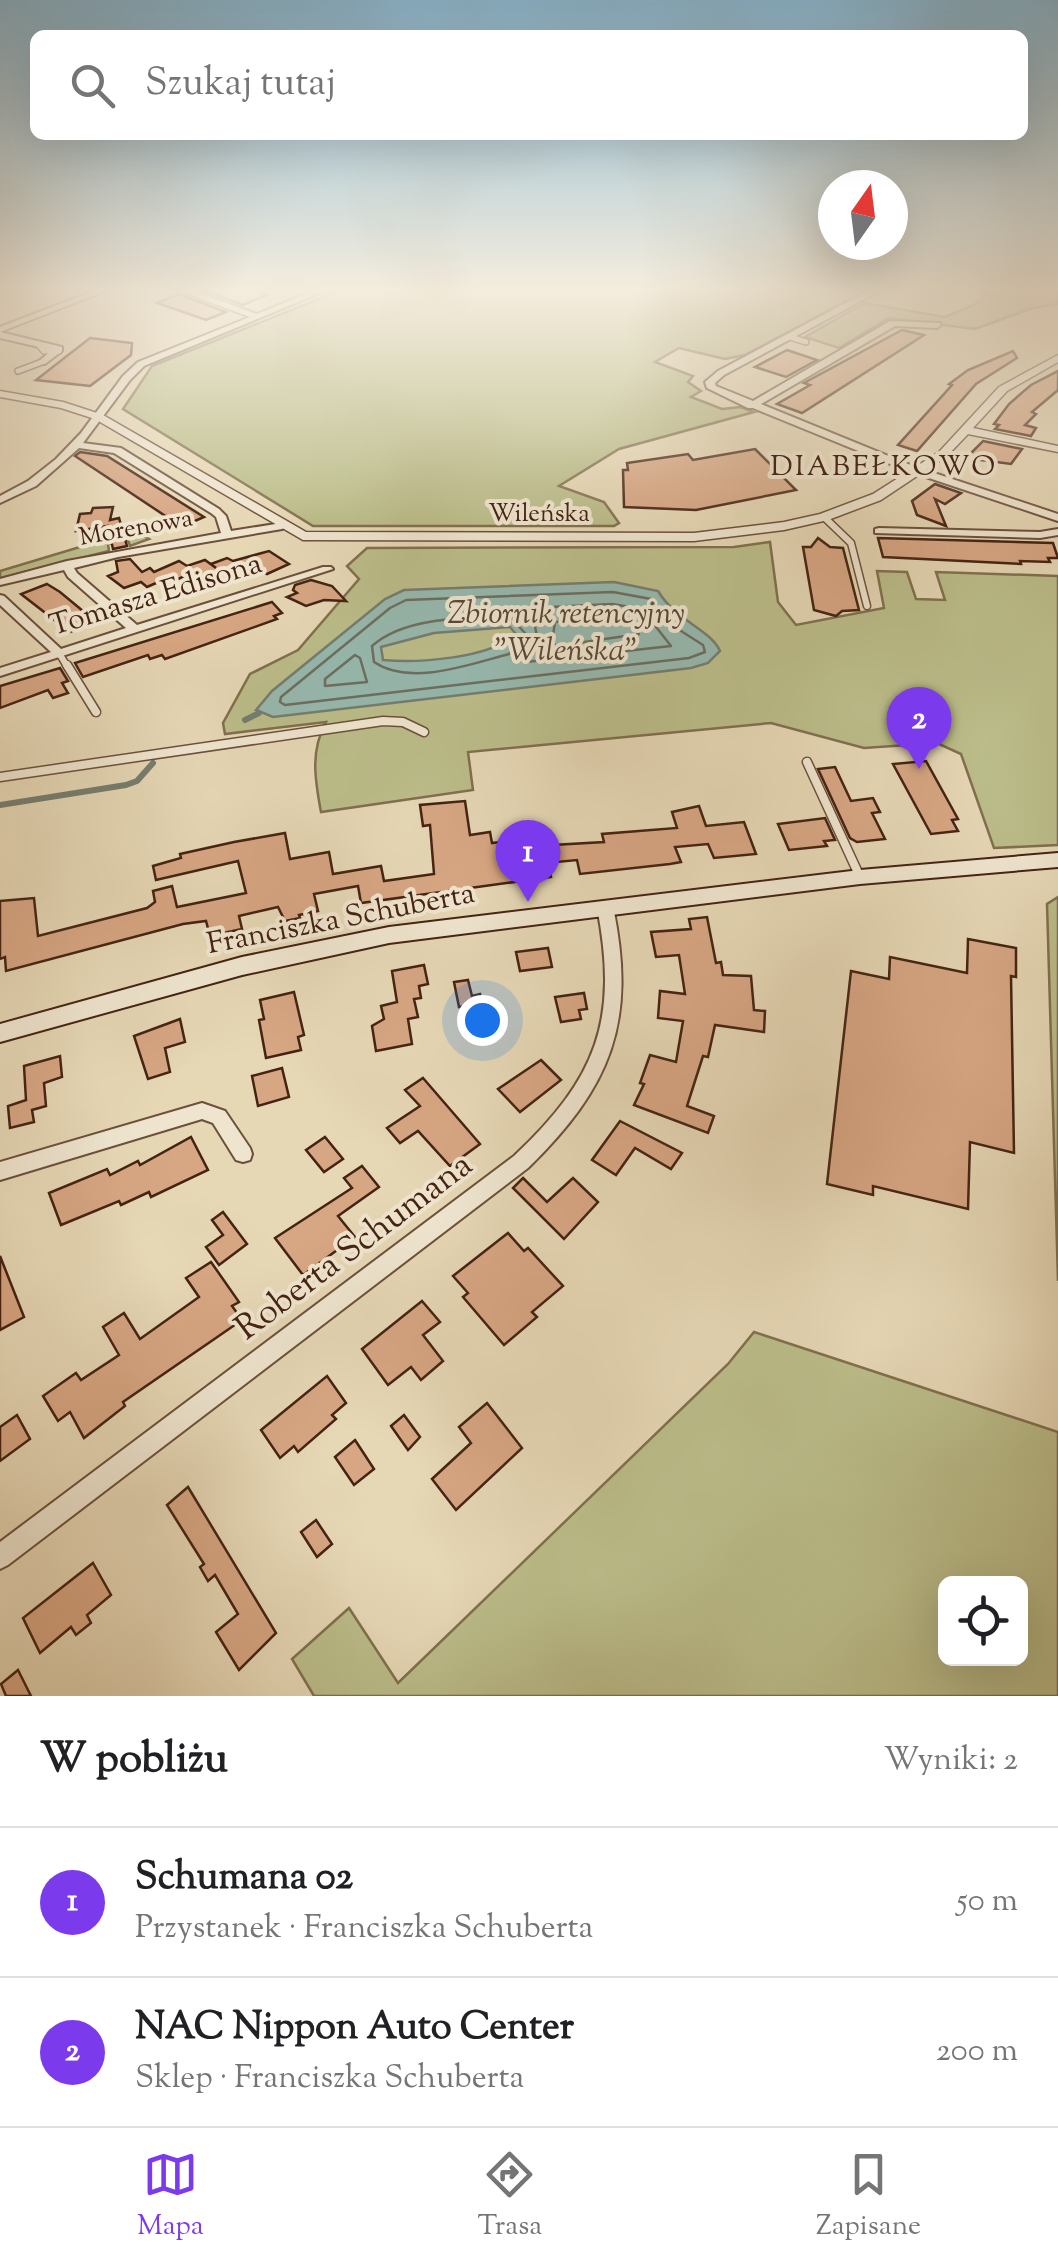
<!DOCTYPE html>
<html lang="pl">
<head>
<meta charset="utf-8">
<style>
  :root { --surface:#fff; --page:#f6f6f6; --text:#202124; --muted:#757577; --line:#e0e0e0; --accent:#7c3aed }
  body { margin:0; font-family:"Sorts Mill Goudy",serif; background:var(--page); color:var(--text) }
  .controls { position:absolute; right:30px; bottom:30px; display:grid; overflow:hidden; border-radius:15px; box-shadow:0 10px 40px #0002 }
  .controls button { width:90px; height:90px; display:grid; place-items:center; padding:0; border:0; border-bottom:2px solid var(--line); background:var(--surface); color:var(--text); font:50px sans-serif }
  .compass { position:absolute; left:818px; top:170px; width:90px; height:90px; border-radius:50%; background:var(--surface); box-shadow:0 10px 40px #0002; rotate:14deg }
  .you { position:absolute; left:482px; top:1020px; width:35px; height:35px; margin:-25px; border:8px solid #fff; border-radius:50%; background:#1a73e8; box-shadow:0 0 0 15px #1a73e833 }
  .badge { display:grid; place-items:center; width:65px; height:65px; border-radius:50%; background:var(--accent); color:#fff; font-size:32px; font-weight:700 }
  .pin { position:absolute; translate:-50% -82px; filter:drop-shadow(0 2px 5px #0008) }
  .pin::after { content:''; position:absolute; top:52px; width:35px; height:30px; background:inherit; clip-path:polygon(0 0,100% 0,50% 100%) }
  .list { margin:0; padding:0; list-style:none }
  h2 { display:flex; justify-content:space-between; align-items:center; height:130px; margin:0; padding:0 40px; font-size:42px }
  h2 small { font-size:32px; font-weight:400; color:var(--muted) }
  .list li { display:grid; grid-template-columns:65px 1fr auto; gap:30px; align-items:center; box-sizing:border-box; height:150px; padding:0 40px; border-top:2px solid var(--line) }
  .list b { display:block; font-size:38px; white-space:nowrap }
  .list p { margin:0; font-size:32px; white-space:nowrap; color:var(--muted) }
  .list em { font-size:32px; font-style:normal; color:var(--muted) }
  .icon { flex:none; width:55px; height:55px; fill:none; stroke:currentColor; stroke-width:2; stroke-linecap:round; stroke-linejoin:round }
  .map { position:relative; flex:none; width:1058px; height:1696px; overflow:hidden }
  .search { position:absolute; background:var(--surface); box-shadow:0 10px 40px #0002; left:30px; right:30px; top:30px; height:110px; display:flex; align-items:center; gap:25px; box-sizing:border-box; padding:0 35px; border-radius:15px; color:var(--muted); font-size:38px }
  .sheet { height:430px; background:var(--surface) }
  nav { display:flex; justify-content:space-around; align-items:center; box-sizing:border-box; height:140px; border-top:2px solid var(--line); background:var(--surface); font-size:28px; color:var(--muted) }
  nav a { display:grid; justify-items:center; gap:5px }
  nav .on { color:var(--accent) }
  .map>svg:first-child { display:block }
  .green { fill:#bbbd8a; stroke:#80704e; stroke-width:2.5; fill-rule:evenodd }
  .water { fill:#96b9af; stroke:#757d70; stroke-width:2.5; fill-rule:evenodd }
  .lines { fill:none; stroke-linecap:round; stroke-linejoin:round }
  .shore { stroke:#6d6e60; stroke-width:2.5 }
  .stream { stroke:#757d70; stroke-width:6 }
  .building { fill:#d7a683; stroke:#442312; stroke-width:2.5 }
  .service-far2-casing { stroke:#6c503b; stroke-width:8 }
  .service-far1-casing { stroke:#6c503b; stroke-width:9 }
  .service-casing { stroke:#6c503b; stroke-width:11 }
  .minor-casing { stroke:#6c503b; stroke-width:4 }
  .tertiary-casing { stroke:#6c503b; stroke-width:3 }
  .secondary-casing { stroke:#442312; stroke-width:4 }
  .service-far2 { stroke:#efe5cf; stroke-width:5 }
  .service-far1 { stroke:#efe5cf; stroke-width:6 }
  .service { stroke:#efe5cf; stroke-width:8 }
  .minor { fill:#efe5cf; fill-rule:evenodd }
  .tertiary { fill:#efe5cf; fill-rule:evenodd }
  .secondary { fill:#efe5cf; fill-rule:evenodd }
  .labels { text-anchor:middle; dominant-baseline:central; stroke-width:8; stroke-linejoin:round; paint-order:stroke }
  .far-street-label { font-size:25px; fill:#442312; stroke:#efe5cf }
  .far-neighbourhood-label { font-size:28px; letter-spacing:2.5px; fill:#442312; stroke:#efe5cf }
  .street-label { font-size:30px; fill:#442312; stroke:#efe5cf }
  .water-label { font-size:32px; font-style:italic; fill:#584839; stroke:#efe5cf }
  .near-street-label { font-size:35px; fill:#442312; stroke:#efe5cf }
</style>
</head>
<body>
<div class="map">
<svg width="1058" height="1696" viewBox="0 0 1058 1696">
  <rect width="100%" height="100%" fill="#e6d7b5"/>
  <filter id="stains"><feTurbulence type="fractalNoise" baseFrequency=".002" numOctaves="4"/><feColorMatrix values="0 0 0 0 .2 0 0 0 0 .09 0 0 0 0 .02 0 0 0 .5 -.17"/></filter>
  <radialGradient id="worn" r=".72"><stop offset=".6" stop-color="#630" stop-opacity="0"/><stop offset="1" stop-color="#630" stop-opacity=".3"/></radialGradient>
  <g class="green">
    <polygon points="346,288 870,288 745,355 725,359 679,348 655,362 693,376 688,382 701,391 691,397 722,409 740,407 754,412 619,449 559,486 604,502 619,523 614,526 313,526 123,409 152,366"/>
    <polygon points="997,288 1058,288 1058,304 1033,308 975,329 889,318 839,348 805,337 865,303 945,317 974,305 986,293 994,295"/>
    <polygon points="139,533 149,539 130,546 128,540 108,544 109,551 0,578 0,571 123,534"/>
    <path d="M 770,542 L 778,602 L 796,625 L 884,608 L 877,571 L 907,572 L 916,599 L 945,600 L 936,572 L 1058,576 L 1058,845 L 994,848 L 961,754 L 937,743 L 864,748 L 771,723 L 468,752 L 473,790 L 321,812 C 315,780 310,751 326,722 L 225,734 L 223,723 L 250,674 L 298,650 L 359,579 L 347,566 L 367,548 L 734,547 Z"/>
    <polygon points="1058,897 1058,1281 1047,904"/>
    <path d="M 754,1332 L 1058,1432 L 1058,1696 L 314,1696 L 292,1659 L 349,1608 L 398,1683 L 728,1364 ZM 946,1584 L 1020,1584 L 1020,1658 L 946,1658 Z"/>
  </g>
  <path class="water" d="M 614,582 L 658,591 C 676,621 710,629 720,651 L 708,663 L 691,668 L 273,717 L 256,710 L 272,691 L 385,599 L 404,590 ZM 510,627 L 515,633 C 494,659 415,663 383,660 L 381,647 L 434,633 Z"/>
  <g class="lines">
    <g class="shore">
      <polygon points="613,592 651,599 670,624 703,645 705,652 689,658 285,705 280,702 281,697 390,608 406,600"/>
      <polygon points="612,604 642,609 671,646 526,662 537,636 531,608"/>
      <path d="M 510,617 L 525,633 L 509,654 C 470,664 411,687 374,662 L 372,646 C 405,616 467,618 510,617 Z"/>
      <polygon points="612,619 633,622 639,634 557,646 552,643 555,622"/>
      <polygon points="355,655 360,658 367,682 325,686 325,679"/>
    </g>
    <g class="stream">
      <polyline points="245,720 259,713"/>
      <polyline points="0,805 126,785 137,781 153,763"/>
    </g>
  </g>
  <g class="building">
    <polygon points="197,288 247,288 267,295 243,305"/>
    <polygon points="178,294 226,312 206,320 157,303"/>
    <polygon points="902,330 924,335 802,413 777,404 810,385 804,383"/>
    <polygon points="90,338 132,343 131,355 90,386 36,380"/>
    <polygon points="787,350 817,360 786,377 755,367"/>
    <polygon points="1013,351 1017,358 976,384 917,451 898,445 952,385 949,384 968,370"/>
    <polygon points="1058,371 1058,390 1032,412 1036,414 1025,425 1036,428 1031,436 995,429 999,425 994,424 1009,404 1031,385"/>
    <polygon points="983,441 1022,449 1011,464 966,458"/>
    <polygon points="755,449 796,490 696,510 624,507 623,470 628,470 627,463 688,454 693,460"/>
    <polygon points="80,452 107,456 204,517 186,525 173,521 75,456"/>
    <polygon points="935,484 961,493 945,504 935,499 946,526 917,515 912,501"/>
    <polygon points="113,507 110,520 119,518 127,546 113,549 108,526 76,531 80,514 91,513 93,508"/>
    <polygon points="818,538 830,547 843,548 859,610 842,611 836,616 814,610 803,547 811,547"/>
    <polygon points="878,538 1053,543 1058,558 1048,558 1050,562 1020,561 1021,564 883,557"/>
    <polygon points="269,551 289,564 267,574 259,569 250,573 244,569 228,576 222,572 196,584 185,576 169,583 163,580 147,587 141,582 124,588 108,576 118,572 116,561 130,559 142,572 150,568 154,572 179,561 187,566 205,560 216,568 211,564 227,558 233,561"/>
    <polygon points="311,580 332,586 346,601 324,600 306,606 287,597 297,593 293,590 295,585"/>
    <polygon points="47,584 60,592 95,621 70,632 21,594"/>
    <polygon points="272,602 282,613 274,616 277,619 165,659 162,655 150,659 148,655 83,677 75,663"/>
    <polygon points="60,668 68,681 62,683 68,693 53,698 48,690 0,708 0,686"/>
    <polygon points="926,761 958,819 952,820 958,831 931,834 893,764"/>
    <polygon points="835,767 851,801 873,798 880,812 872,813 885,839 857,842 850,838 818,769"/>
    <polygon points="465,801 470,835 490,832 492,843 516,840 520,858 546,854 551,877 361,903 358,886 314,894 318,911 299,915 300,918 285,921 278,907 239,916 242,929 210,936 206,921 183,924 6,971 5,957 0,959 0,901 34,898 38,936 147,908 155,902 153,891 172,886 177,907 246,893 238,861 156,880 153,866 181,858 180,854 234,842 285,833 290,859 329,852 333,874 381,866 384,881 434,874 430,825 423,826 420,805"/>
    <polygon points="699,806 706,826 744,822 756,854 714,858 708,844 675,847 681,862 670,864 580,874 577,860 557,862 553,845 604,842 602,834 677,828 672,812"/>
    <polygon points="825,818 835,840 824,841 827,846 789,850 778,824"/>
    <polygon points="707,917 716,963 721,962 723,975 751,976 754,1010 765,1011 764,1032 715,1025 708,1057 703,1056 687,1106 714,1116 708,1133 634,1105 644,1084 640,1083 650,1055 676,1062 683,1021 658,1018 660,991 685,994 679,955 656,957 651,932 691,929 689,919"/>
    <polygon points="968,939 1016,948 1016,977 1011,976 1014,1153 970,1142 968,1209 873,1186 873,1195 827,1184 851,971 889,979 890,957 967,973"/>
    <polygon points="548,948 552,967 520,971 516,952"/>
    <polygon points="424,965 428,984 419,986 421,998 414,999 418,1017 408,1019 412,1044 376,1051 372,1026 384,1019 381,1006 397,1002 392,971"/>
    <polygon points="468,980 472,996 480,994 483,1009 467,1012 466,1006 459,1007 454,982"/>
    <polygon points="294,992 304,1035 298,1037 301,1050 266,1058 259,1020 264,1019 260,1000"/>
    <polygon points="584,993 587,1009 579,1010 581,1019 561,1022 555,997"/>
    <polygon points="180,1019 185,1042 165,1048 170,1072 148,1079 134,1036"/>
    <polygon points="60,1056 62,1077 44,1083 46,1106 32,1110 34,1122 10,1128 8,1106 26,1100 24,1066"/>
    <polygon points="541,1060 561,1080 520,1112 498,1089"/>
    <polygon points="282,1068 289,1097 258,1106 252,1076"/>
    <polygon points="423,1078 480,1144 450,1166 418,1131 400,1143 387,1128 420,1106 405,1090"/>
    <polygon points="620,1121 682,1153 671,1169 635,1148 616,1175 592,1160"/>
    <polygon points="191,1137 208,1170 151,1197 149,1192 121,1205 119,1201 61,1225 49,1193 107,1169 110,1175 138,1161 140,1165"/>
    <polygon points="325,1137 343,1159 324,1172 306,1150"/>
    <polygon points="362,1166 379,1187 338,1216 355,1237 303,1275 275,1238 352,1188 344,1178"/>
    <polygon points="523,1178 547,1202 573,1178 598,1202 564,1239 513,1188"/>
    <polygon points="223,1212 247,1244 219,1265 206,1247 223,1235 212,1220"/>
    <polygon points="508,1233 524,1251 528,1248 563,1286 532,1312 537,1317 504,1345 463,1297 468,1293 453,1276"/>
    <polygon points="0,1256 24,1317 0,1330"/>
    <polygon points="211,1262 239,1302 232,1306 242,1320 123,1402 125,1406 84,1438 70,1412 58,1421 43,1396 76,1373 81,1380 119,1355 103,1327 124,1313 140,1339 199,1297 186,1278"/>
    <polygon points="422,1301 440,1322 423,1335 443,1361 421,1380 411,1367 388,1385 362,1349"/>
    <polygon points="327,1376 346,1403 332,1415 336,1419 298,1452 294,1446 280,1458 261,1430"/>
    <polygon points="487,1403 522,1448 456,1510 432,1479 471,1443 459,1427"/>
    <polygon points="17,1415 30,1439 0,1461 0,1427"/>
    <polygon points="404,1415 420,1437 408,1450 391,1426"/>
    <polygon points="355,1440 374,1469 354,1485 335,1457"/>
    <polygon points="188,1487 276,1633 239,1670 216,1632 238,1614 215,1575 208,1581 200,1567 204,1564 167,1505"/>
    <polygon points="316,1520 332,1544 317,1557 301,1532"/>
    <polygon points="93,1563 111,1595 87,1615 91,1623 76,1635 71,1627 40,1653 23,1618"/>
    <polygon points="18,1670 31,1696 6,1696 1,1684"/>
  </g>
  <g class="lines">
    <defs>
      <g id="service-far2">
        <polyline points="793,338 806,342"/>
        <polyline points="38,344 44,351 59,351"/>
        <polyline points="18,371 42,362"/>
      </g>
      <g id="service-far1">
        <polyline points="824,517 851,543 867,606"/>
        <polyline points="59,653 68,668"/>
      </g>
      <g id="service">
        <polyline points="67,665 96,712"/>
        <polyline points="807,762 860,877"/>
        <polyline points="0,777 383,721 403,722 424,732"/>
      </g>
      <g id="minor">
        <polygon points="101,288 113,288 0,332 62,347 62,351 45,364 38,362 52,350 0,338 0,327"/>
        <polygon points="172,288 185,288 257,314 320,288 332,288 144,366 130,380 83,443 121,448 219,509 226,516 231,531 282,523 287,526 282,529 118,557 74,568 77,573 137,625 323,567 331,567 333,569 0,676 0,668 51,652 0,605 0,595 4,596 61,649 126,628 68,577 64,570 0,585 0,579 67,561 221,533 216,517 211,513 114,453 79,448 36,486 0,503 0,496 28,481 56,459 81,433 123,376 138,362 250,317"/>
        <polygon points="874,288 885,288 724,375 715,383 716,386 753,401 890,321 940,323 941,325 937,328 895,326 761,404 913,466 1058,514 1058,521 905,470 753,408 748,408 707,388 705,382 718,371"/>
        <polygon points="879,528 1040,532 1058,529 1058,535 1040,538 875,533 875,529"/>
        <path d="M 605,901 L 611,903 L 613,907 C 637,1022 611,1087 528,1168 L 8,1565 L 0,1569 L 0,1542 L 514,1156 C 597,1078 619,1020 597,907 L 599,903 Z"/>
        <polygon points="202,1103 225,1111 250,1148 252,1154 250,1160 243,1162 236,1160 213,1123 202,1119 0,1180 0,1162"/>
      </g>
      <polygon id="tertiary" points="1058,355 1058,362 1007,391 973,428 1058,446 1058,452 968,434 947,456 881,500 828,520 784,530 694,541 303,540 95,419 61,408 0,397 0,391 63,402 103,415 306,532 694,533 784,522 820,514 873,494 939,452 999,387"/>
      <polygon id="secondary" points="1058,853 1058,867 860,884 389,943 242,975 0,1042 0,1024 242,957 389,927 860,870"/>
    </defs>
    <use href="#service-far2" class="service-far2-casing"/>
    <use href="#service-far1" class="service-far1-casing"/>
    <use href="#service" class="service-casing"/>
    <use href="#minor" class="minor-casing"/>
    <use href="#tertiary" class="tertiary-casing"/>
    <use href="#secondary" class="secondary-casing"/>
    <use href="#service-far2" class="service-far2"/>
    <use href="#service-far1" class="service-far1"/>
    <use href="#service" class="service"/>
    <use href="#minor" class="minor"/>
    <use href="#tertiary" class="tertiary"/>
    <use href="#secondary" class="secondary"/>
  </g>
  <linearGradient id="sky" x2="0" y2="1"><stop stop-color="#87b6d1"/><stop offset="0.55" stop-color="#f4edde"/><stop offset="1" stop-color="#f4edde" stop-opacity="0"/></linearGradient>
  <rect width="1058" height="526" fill="url(#sky)"/>
  <g class="labels">
    <g class="far-street-label">
      <text x="539" y="515">Wileńska</text>
      <text transform="translate(136 529) rotate(-10)">Morenowa</text>
    </g>
    <g class="far-neighbourhood-label">
      <text x="884" y="468">DIABEŁKOWO</text>
    </g>
    <g class="street-label">
      <text transform="translate(156 596) rotate(-17)">Tomasza Edisona</text>
      <text transform="translate(341 920) rotate(-11)">Franciszka Schuberta</text>
    </g>
    <g class="water-label">
      <text x="566" y="615">Zbiornik retencyjny<tspan x="566" dy="37">"Wileńska"</tspan></text>
    </g>
    <g class="near-street-label">
      <text transform="translate(355 1248) rotate(-37)">Roberta Schumana</text>
    </g>
  </g>
  <rect width="100%" height="100%" filter="url(#stains)"/>
  <rect width="100%" height="100%" fill="url(#worn)"/>
</svg>
<div class="controls">
<button><svg class="icon" aria-label="locate" viewBox="0 0 24 24"><circle cx="12" cy="12" r="6"/><path d="M12 2v4M12 18v4M2 12h4M18 12h4"/></svg></button>
</div>
<svg class="compass" viewBox="-18 -18 36 36"><path d="M0-13l5 13h-10z" fill="#e53935"/><path d="M0 13l5-13h-10z" fill="#757577"/></svg>
<div class="you"></div>
<div class="pin badge" style="left:528px;top:902px">1</div>
<div class="pin badge" style="left:919px;top:769px">2</div>
<div class="search"><svg class="icon" aria-label="search" viewBox="0 0 24 24"><circle cx="10" cy="10" r="6"/><path d="M15 15l6 6"/></svg>Szukaj tutaj</div>
</div>
<section class="sheet">
<h2>W pobliżu<small>Wyniki: 2</small></h2>
<ul class="list">
<li><span class="badge">1</span><div><b>Schumana 02</b><p>Przystanek · Franciszka Schuberta</p></div><em>50 m</em></li>
<li><span class="badge">2</span><div><b>NAC Nippon Auto Center</b><p>Sklep · Franciszka Schuberta</p></div><em>200 m</em></li>
</ul>
</section>
<nav>
<a class="on"><svg class="icon" aria-label="map" viewBox="0 0 24 24"><path d="M3 6l6-2 6 2 6-2v14l-6 2-6-2-6 2zM9 4v14M15 6v14"/></svg>Mapa</a>
<a><svg class="icon" aria-label="directions" viewBox="0 0 24 24"><path d="M12 3l9 9-9 9-9-9zM9 14v-3h6M13 9l2 2-2 2"/></svg>Trasa</a>
<a><svg class="icon" aria-label="saved" viewBox="0 0 24 24"><path d="M7 4h10v16l-5-4-5 4z"/></svg>Zapisane</a>
</nav>
</body>
</html>
